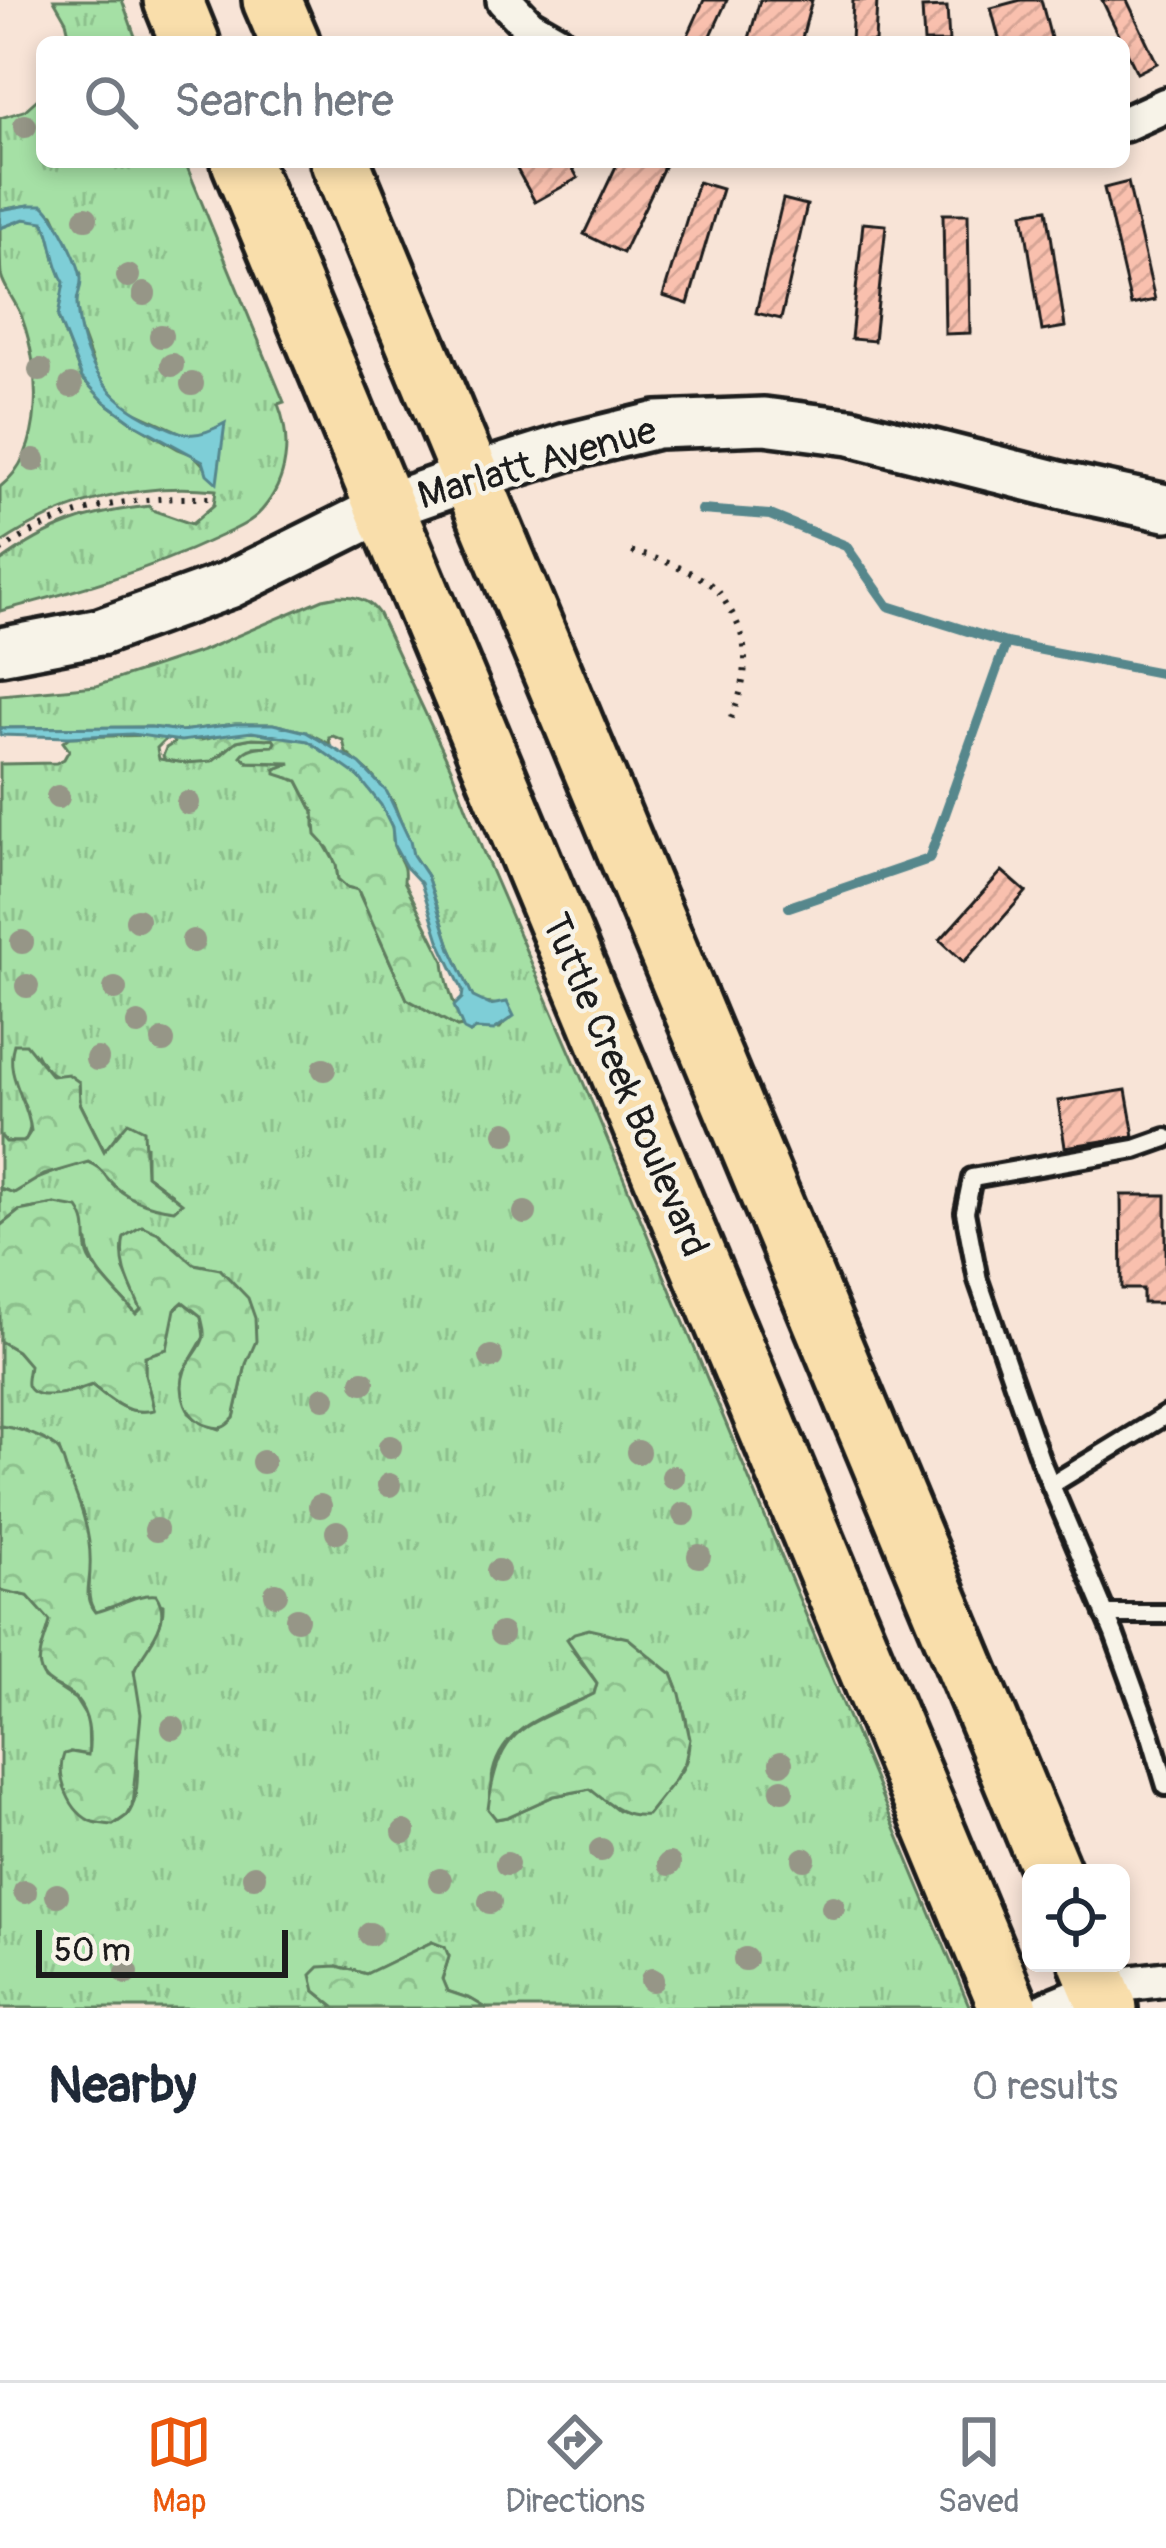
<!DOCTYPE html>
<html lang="en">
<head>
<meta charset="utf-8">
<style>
  :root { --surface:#fff; --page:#f6f6f7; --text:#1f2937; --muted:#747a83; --line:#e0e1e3; --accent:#ea580c }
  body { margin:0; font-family:Pangolin,sans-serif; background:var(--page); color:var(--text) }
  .controls { position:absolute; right:36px; bottom:36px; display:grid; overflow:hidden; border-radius:18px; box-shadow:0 6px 18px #0003 }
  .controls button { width:108px; height:108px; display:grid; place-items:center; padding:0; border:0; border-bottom:3px solid var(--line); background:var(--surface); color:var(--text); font:60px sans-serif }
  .scale { position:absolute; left:36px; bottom:30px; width:252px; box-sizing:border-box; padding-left:12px; border:6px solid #1c1c1c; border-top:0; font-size:33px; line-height:42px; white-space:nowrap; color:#1c1c1c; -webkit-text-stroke:9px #f7f3e8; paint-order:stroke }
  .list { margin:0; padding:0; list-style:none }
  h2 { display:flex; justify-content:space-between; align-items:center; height:156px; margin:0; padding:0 48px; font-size:51px }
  h2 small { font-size:39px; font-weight:400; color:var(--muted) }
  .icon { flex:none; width:66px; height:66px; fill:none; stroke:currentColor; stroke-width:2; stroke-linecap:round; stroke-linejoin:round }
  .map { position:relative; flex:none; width:1166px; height:2008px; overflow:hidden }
  .search { position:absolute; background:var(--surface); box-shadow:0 6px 18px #0003; left:36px; right:36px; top:36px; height:132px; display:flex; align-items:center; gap:30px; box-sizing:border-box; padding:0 42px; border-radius:18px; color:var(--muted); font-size:45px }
  .sheet { height:372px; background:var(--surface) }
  nav { display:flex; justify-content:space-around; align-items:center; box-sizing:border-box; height:168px; border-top:3px solid var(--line); background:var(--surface); font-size:33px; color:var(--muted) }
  nav a { display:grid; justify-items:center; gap:6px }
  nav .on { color:var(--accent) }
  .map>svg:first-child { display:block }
  .grass { fill:url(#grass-tufts); stroke:#607e60; stroke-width:3; fill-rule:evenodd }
  .forest { fill:url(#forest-crowns); stroke:#607e60; stroke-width:3 }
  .water { fill:#7eced7; stroke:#57878c; stroke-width:3 }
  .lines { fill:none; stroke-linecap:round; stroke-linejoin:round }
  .stream { stroke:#57878c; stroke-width:10 }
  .building { fill:url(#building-hatch); stroke:#1c1c1c; stroke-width:3 }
  .lane-casing { stroke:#1c1c1c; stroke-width:26 }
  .street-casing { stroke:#1c1c1c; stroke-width:42 }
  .secondary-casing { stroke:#1c1c1c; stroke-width:54 }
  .highway-casing { stroke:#1c1c1c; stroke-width:66 }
  .path { stroke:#1c1c1c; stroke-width:6; stroke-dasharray:3 9; stroke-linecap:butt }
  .lane { stroke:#f7f3e8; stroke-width:16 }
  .street { stroke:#f7f3e8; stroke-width:33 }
  .secondary { stroke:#f7f3e8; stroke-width:45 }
  .highway { stroke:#f9deab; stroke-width:57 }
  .tree { fill:#969687 }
  .labels { text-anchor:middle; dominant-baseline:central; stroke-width:9; stroke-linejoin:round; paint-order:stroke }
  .street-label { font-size:39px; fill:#1c1c1c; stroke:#f7f3e8 }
</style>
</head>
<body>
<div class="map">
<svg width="1166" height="2008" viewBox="0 0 1166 2008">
  <defs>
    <pattern id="grass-tufts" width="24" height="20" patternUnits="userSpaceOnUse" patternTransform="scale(3)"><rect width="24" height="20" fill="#a5e0a5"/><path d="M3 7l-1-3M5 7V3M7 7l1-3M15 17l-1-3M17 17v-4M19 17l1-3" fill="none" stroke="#8dc08d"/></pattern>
    <pattern id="forest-crowns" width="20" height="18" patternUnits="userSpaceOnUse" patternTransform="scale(3)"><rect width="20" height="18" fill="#a5e0a5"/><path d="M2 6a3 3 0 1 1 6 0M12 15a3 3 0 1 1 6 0" fill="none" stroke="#8dc08d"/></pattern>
    <pattern id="building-hatch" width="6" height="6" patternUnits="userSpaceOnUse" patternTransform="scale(3)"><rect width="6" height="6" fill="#f9c0ae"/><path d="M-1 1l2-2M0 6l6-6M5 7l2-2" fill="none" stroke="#d5a495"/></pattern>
  </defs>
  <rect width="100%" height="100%" fill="#f8e4d7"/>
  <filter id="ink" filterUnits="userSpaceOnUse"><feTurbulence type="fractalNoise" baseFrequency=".00833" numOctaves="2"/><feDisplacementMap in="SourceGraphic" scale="24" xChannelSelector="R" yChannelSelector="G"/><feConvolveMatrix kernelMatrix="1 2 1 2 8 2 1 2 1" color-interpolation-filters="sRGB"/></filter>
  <g filter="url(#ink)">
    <g class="grass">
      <polygon points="54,0 122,0 137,42 71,42 66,21"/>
      <path d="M 42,95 L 42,162 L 185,162 L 284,402 L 278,404 C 292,440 288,480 262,510 C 250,524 231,531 214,539 C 146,571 73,592 0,611 L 0,562 C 50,526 89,512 150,506 L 152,510 L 192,524 L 214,505 L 216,490 C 140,482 63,501 0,544 L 0,487 C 46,451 40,368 22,318 C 17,303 5,290 1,275 C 0,262 0,242 0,228 L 24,219 L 44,221 C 54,241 52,263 65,282 L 58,317 L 82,378 L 105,402 L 135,424 L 178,449 L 194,455 L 206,468 L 224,424 L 202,435 L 186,435 L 125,407 L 98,378 L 79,326 L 76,297 L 81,274 L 53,214 L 29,205 L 0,210 L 0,118 L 24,111 Z"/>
      <path d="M 338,596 C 355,596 369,599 379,614 L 451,768 L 482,849 L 593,1105 L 970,2008 L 486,2008 L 471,1999 L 447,1991 L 442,1980 L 449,1956 L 432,1942 L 366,1974 L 337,1966 L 315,1991 L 336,2008 L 0,2008 L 0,1590 L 28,1596 L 51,1621 L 39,1664 L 45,1679 L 75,1699 L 88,1720 L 89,1755 L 71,1752 L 90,1821 L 113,1825 C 118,1822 124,1818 128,1814 C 148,1789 130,1705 134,1673 C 137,1648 164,1637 163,1605 L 133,1597 L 117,1608 L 95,1612 C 84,1596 92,1582 89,1565 C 83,1526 72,1486 59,1449 L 25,1431 L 0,1427 L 0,1341 L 17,1351 L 30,1365 L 77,1391 L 92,1385 C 111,1401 129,1417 154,1409 L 145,1374 L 145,1356 L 151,1355 L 175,1309 L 183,1302 L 201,1316 L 204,1337 L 183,1373 L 189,1413 L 201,1423 L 219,1429 L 234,1418 L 246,1364 L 220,1269 L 194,1264 L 124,1270 L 141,1309 L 137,1315 C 119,1294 88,1269 88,1242 L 55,1204 L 19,1211 L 0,1226 L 0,1188 L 4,1190 C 34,1183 57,1168 88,1162 L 100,1167 L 109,1181 L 173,1195 L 146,1175 L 146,1146 L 117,1134 L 105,1152 L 80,1103 L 79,1082 C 57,1077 47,1075 37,1055 L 21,1096 C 30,1113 35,1126 24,1142 L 6,1142 L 0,1135 L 0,764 L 56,763 L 64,759 L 69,750 L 63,742 L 69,737 L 155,735 L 167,738 L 157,748 L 159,759 L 186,763 L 220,756 L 237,741 L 252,738 L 273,739 L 276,742 L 273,746 L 254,747 L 248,762 L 292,764 L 276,769 L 286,777 L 298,781 L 314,812 L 314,826 L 336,864 L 338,879 L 346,887 L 357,889 L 407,999 L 457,1027 L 463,1026 L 470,1033 L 476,1029 L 500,1028 L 503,1024 L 500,1005 L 484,1003 L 473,997 L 451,949 L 427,876 L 413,855 L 393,801 L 370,773 L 346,753 L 343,740 L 333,736 L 329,737 L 330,744 L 306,732 L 273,724 L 235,724 L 181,731 L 151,727 L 0,728 L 0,695 L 96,686 L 202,651 L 323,599 ZM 573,1651 L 672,1674 C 684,1706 704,1758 670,1783 C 655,1794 635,1802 618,1811 L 591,1789 L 554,1796 L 507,1817 L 496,1819 C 495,1805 490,1785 493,1772 C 504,1723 556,1712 594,1694 L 597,1683 Z"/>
    </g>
    <g class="forest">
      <path d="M 239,732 C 260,733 286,732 306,740 C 339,754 382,792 392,827 C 394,833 392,840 394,846 C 400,863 406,862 404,881 L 444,961 C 445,980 455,1009 463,1026 L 457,1027 L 407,999 L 358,890 L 347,887 L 338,879 L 336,864 L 328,848 L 316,835 L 314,812 L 298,781 L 276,774 L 276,769 L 291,763 L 248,762 L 241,756 C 248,746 261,747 273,746 L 275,742 L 273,739 L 252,738 L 237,741 L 212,761 L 186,763 L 165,760 L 163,756 L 166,748 L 174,743 L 171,738 L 201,740 Z"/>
      <path d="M 14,1044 L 26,1044 L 52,1076 L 68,1074 L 79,1082 L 80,1103 L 104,1151 L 128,1122 L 144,1130 L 146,1175 L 182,1203 L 174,1210 C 150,1207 126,1200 110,1181 C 102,1172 100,1167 88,1162 L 44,1175 L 14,1193 L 0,1188 L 0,1135 L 6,1142 L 24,1142 L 31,1131 C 28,1099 4,1077 14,1044 Z"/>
      <path d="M 55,1204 L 78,1208 C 91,1227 83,1235 88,1254 C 92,1269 125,1301 136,1314 L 141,1309 C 130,1285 118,1263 124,1237 L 142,1226 L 158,1233 L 194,1264 L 220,1269 L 248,1298 L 255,1318 L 256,1341 L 246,1364 L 234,1418 C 226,1427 222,1430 209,1426 C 186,1419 177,1393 185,1370 C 189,1359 202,1348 204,1336 C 205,1329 202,1323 201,1316 L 183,1302 L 175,1309 L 167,1349 L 145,1356 L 145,1374 L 154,1410 C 128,1416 112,1401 92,1385 C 78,1390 34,1405 27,1385 C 26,1380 29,1369 29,1365 L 17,1351 L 0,1341 L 0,1226 L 19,1211 Z"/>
      <path d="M 1,1426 C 17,1428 50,1438 59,1451 C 63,1457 64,1463 66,1469 C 79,1501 92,1532 90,1568 C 90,1585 83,1598 95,1612 C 116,1608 135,1593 156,1595 C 174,1622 146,1646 134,1670 L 141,1714 L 132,1806 L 126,1816 L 113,1825 C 107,1824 100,1824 93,1822 C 70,1813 55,1777 64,1754 L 71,1752 L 88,1755 C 91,1737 89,1714 76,1699 C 65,1687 44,1686 40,1668 C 37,1655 47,1635 50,1621 L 28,1596 L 0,1590 Z"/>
      <path d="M 589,1629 L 628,1638 L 672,1674 L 680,1694 L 690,1739 L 685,1762 L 674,1781 L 647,1815 C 622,1817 609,1804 590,1789 L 554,1796 L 507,1817 L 496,1819 L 488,1809 C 499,1722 526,1728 594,1694 L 597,1683 L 567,1639 L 574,1633 Z"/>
      <polygon points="432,1942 445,1947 449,1957 442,1979 447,1991 471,1999 486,2008 336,2008 315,1991 311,1975 319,1967 337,1966 366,1974"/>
    </g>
    <g class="water">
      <path d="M 29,205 L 43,205 C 56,216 79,261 81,278 C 82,289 76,295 77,305 C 81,360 105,400 155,422 C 186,436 195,440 225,423 L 217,483 L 207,474 L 203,461 L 135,424 L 105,402 L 82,378 L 58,317 L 64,282 C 52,263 54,241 44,222 L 24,219 L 0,228 L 0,210 Z"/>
      <polygon points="235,724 273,724 306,732 360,764 387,792 410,841 413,855 427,876 451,949 473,997 490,1005 507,1002 514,1016 494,1030 476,1029 470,1033 464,1030 454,1006 462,998 463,991 439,940 421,883 406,867 394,846 392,827 381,805 359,777 308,741 252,732 181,741 132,734 69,737 0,735 0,728 151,727 181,731"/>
    </g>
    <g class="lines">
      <g class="stream">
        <polyline points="701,510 770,515 846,546 888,606 1006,643 1166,674"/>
        <polyline points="789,907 929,859 1006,643"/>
      </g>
    </g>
    <g class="building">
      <polygon points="704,0 727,0 708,42 685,42"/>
      <polygon points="760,0 812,0 801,42 748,42"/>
      <polygon points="853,0 877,0 875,42 851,42"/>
      <polygon points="1021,0 1041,0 1052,42 1000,42 991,8"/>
      <polygon points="1102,0 1127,0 1157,63 1137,73"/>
      <polygon points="947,7 949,42 924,42 922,8"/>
      <polygon points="513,162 569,162 578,178 535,202"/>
      <polygon points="618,162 654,162 664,167 623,253 584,234"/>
      <polygon points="698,182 722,189 688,304 663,296"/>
      <polygon points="1128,182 1155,300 1131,305 1104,188"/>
      <polygon points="783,199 807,205 781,319 756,313"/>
      <polygon points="1047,209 1065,327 1042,331 1023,213"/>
      <polygon points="943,214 968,214 970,333 945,334"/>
      <polygon points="863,223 886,225 874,341 851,339"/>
      <polygon points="1002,871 1026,892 964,962 940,940"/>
      <polygon points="1126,1090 1134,1136 1065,1147 1058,1101"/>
      <polygon points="1121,1195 1166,1195 1166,1303 1143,1303 1143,1289 1122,1289"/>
    </g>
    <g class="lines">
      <defs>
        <g id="lane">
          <polyline points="1166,1138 1135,1149 972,1178 965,1212 978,1280 1040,1459 1114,1634 1151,1736 1166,1786"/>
          <polyline points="1051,1485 1166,1415"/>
          <polyline points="1105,1614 1166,1614"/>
        </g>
        <g id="street">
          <polyline points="504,0 529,26 557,42"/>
          <polyline points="1124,124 1166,105"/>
          <polyline points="1048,2008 1099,1987 1166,1979"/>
        </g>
        <polyline id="secondary" points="0,651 100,632 229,585 386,507 471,477 567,447 657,425 764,421 850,432 1063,486 1166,508"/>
        <g id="highway">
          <polyline points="173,0 190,42"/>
          <polyline points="272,0 290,42"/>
          <polyline points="241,162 1009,2008"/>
          <polyline points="340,162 1052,1873"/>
          <polyline points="1089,1963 1108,2008"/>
        </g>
      </defs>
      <use href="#lane" class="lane-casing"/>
      <use href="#street" class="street-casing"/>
      <use href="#secondary" class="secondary-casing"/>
      <use href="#highway" class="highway-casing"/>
      <g class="path">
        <path d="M 0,551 C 74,503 130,497 216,498"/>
        <path d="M 632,552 C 656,557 698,572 717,590 C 721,594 724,600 727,605 C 753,643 748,680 730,720"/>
      </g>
      <use href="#lane" class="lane"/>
      <use href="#street" class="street"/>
      <use href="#secondary" class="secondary"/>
      <use href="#highway" class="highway"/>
    </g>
    <g class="tree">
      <circle cx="25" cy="126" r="12"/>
      <circle cx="86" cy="218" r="12"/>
      <circle cx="128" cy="276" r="12"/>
      <circle cx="144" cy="294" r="12"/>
      <circle cx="161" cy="336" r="12"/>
      <circle cx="172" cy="365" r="12"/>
      <circle cx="40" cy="370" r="12"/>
      <circle cx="192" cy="384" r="12"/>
      <circle cx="71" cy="386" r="12"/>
      <circle cx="34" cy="460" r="12"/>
      <circle cx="58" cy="797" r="12"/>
      <circle cx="188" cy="803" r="12"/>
      <circle cx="137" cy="920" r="12"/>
      <circle cx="193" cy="941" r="12"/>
      <circle cx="22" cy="942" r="12"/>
      <circle cx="27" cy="986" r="12"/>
      <circle cx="115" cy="989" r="12"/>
      <circle cx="138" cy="1024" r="12"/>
      <circle cx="163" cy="1041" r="12"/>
      <circle cx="97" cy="1059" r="12"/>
      <circle cx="324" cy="1069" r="12"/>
      <circle cx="506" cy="1133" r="12"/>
      <circle cx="525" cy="1213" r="12"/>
      <circle cx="491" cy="1357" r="12"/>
      <circle cx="363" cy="1382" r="12"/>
      <circle cx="324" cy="1398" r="12"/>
      <circle cx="390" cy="1447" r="12"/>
      <circle cx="638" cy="1452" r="12"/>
      <circle cx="263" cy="1462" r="12"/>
      <circle cx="673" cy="1477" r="12"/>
      <circle cx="389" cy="1485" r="12"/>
      <circle cx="320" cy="1506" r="12"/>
      <circle cx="684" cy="1514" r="12"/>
      <circle cx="156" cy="1530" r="12"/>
      <circle cx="337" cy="1532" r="12"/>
      <circle cx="699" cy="1556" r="12"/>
      <circle cx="498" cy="1571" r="12"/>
      <circle cx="276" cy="1594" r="12"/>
      <circle cx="297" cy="1619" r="12"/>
      <circle cx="501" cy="1634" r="12"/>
      <circle cx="173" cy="1728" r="12"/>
      <circle cx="781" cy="1763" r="12"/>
      <circle cx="782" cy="1790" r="12"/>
      <circle cx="404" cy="1832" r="12"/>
      <circle cx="601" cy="1850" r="12"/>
      <circle cx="804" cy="1859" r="12"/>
      <circle cx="507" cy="1864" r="12"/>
      <circle cx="669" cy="1864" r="12"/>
      <circle cx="254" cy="1876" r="12"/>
      <circle cx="440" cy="1880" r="12"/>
      <circle cx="25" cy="1892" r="12"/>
      <circle cx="57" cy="1895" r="12"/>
      <circle cx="490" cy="1902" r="12"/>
      <circle cx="833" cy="1907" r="12"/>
      <circle cx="370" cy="1934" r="12"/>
      <circle cx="745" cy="1959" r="12"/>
      <circle cx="127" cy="1973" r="12"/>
      <circle cx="652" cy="1980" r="12"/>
    </g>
  </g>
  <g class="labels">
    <g class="street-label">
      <text transform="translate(537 463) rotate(-16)">Marlatt Avenue</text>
      <text transform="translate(625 1085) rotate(67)">Tuttle Creek Boulevard</text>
    </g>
  </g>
</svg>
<div class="controls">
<button><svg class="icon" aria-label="locate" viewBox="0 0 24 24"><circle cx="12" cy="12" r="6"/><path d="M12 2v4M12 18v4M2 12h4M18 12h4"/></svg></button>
</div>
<div class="scale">50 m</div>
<div class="search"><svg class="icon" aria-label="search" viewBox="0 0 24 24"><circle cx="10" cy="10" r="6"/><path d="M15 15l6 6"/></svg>Search here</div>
</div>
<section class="sheet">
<h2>Nearby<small>0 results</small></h2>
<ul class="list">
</ul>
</section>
<nav>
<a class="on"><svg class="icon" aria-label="map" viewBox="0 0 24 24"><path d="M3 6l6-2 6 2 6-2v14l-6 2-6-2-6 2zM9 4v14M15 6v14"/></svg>Map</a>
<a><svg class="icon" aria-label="directions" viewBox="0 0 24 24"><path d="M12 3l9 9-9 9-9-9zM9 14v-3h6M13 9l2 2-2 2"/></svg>Directions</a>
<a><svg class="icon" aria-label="saved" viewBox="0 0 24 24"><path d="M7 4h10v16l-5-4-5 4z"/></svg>Saved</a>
</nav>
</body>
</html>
